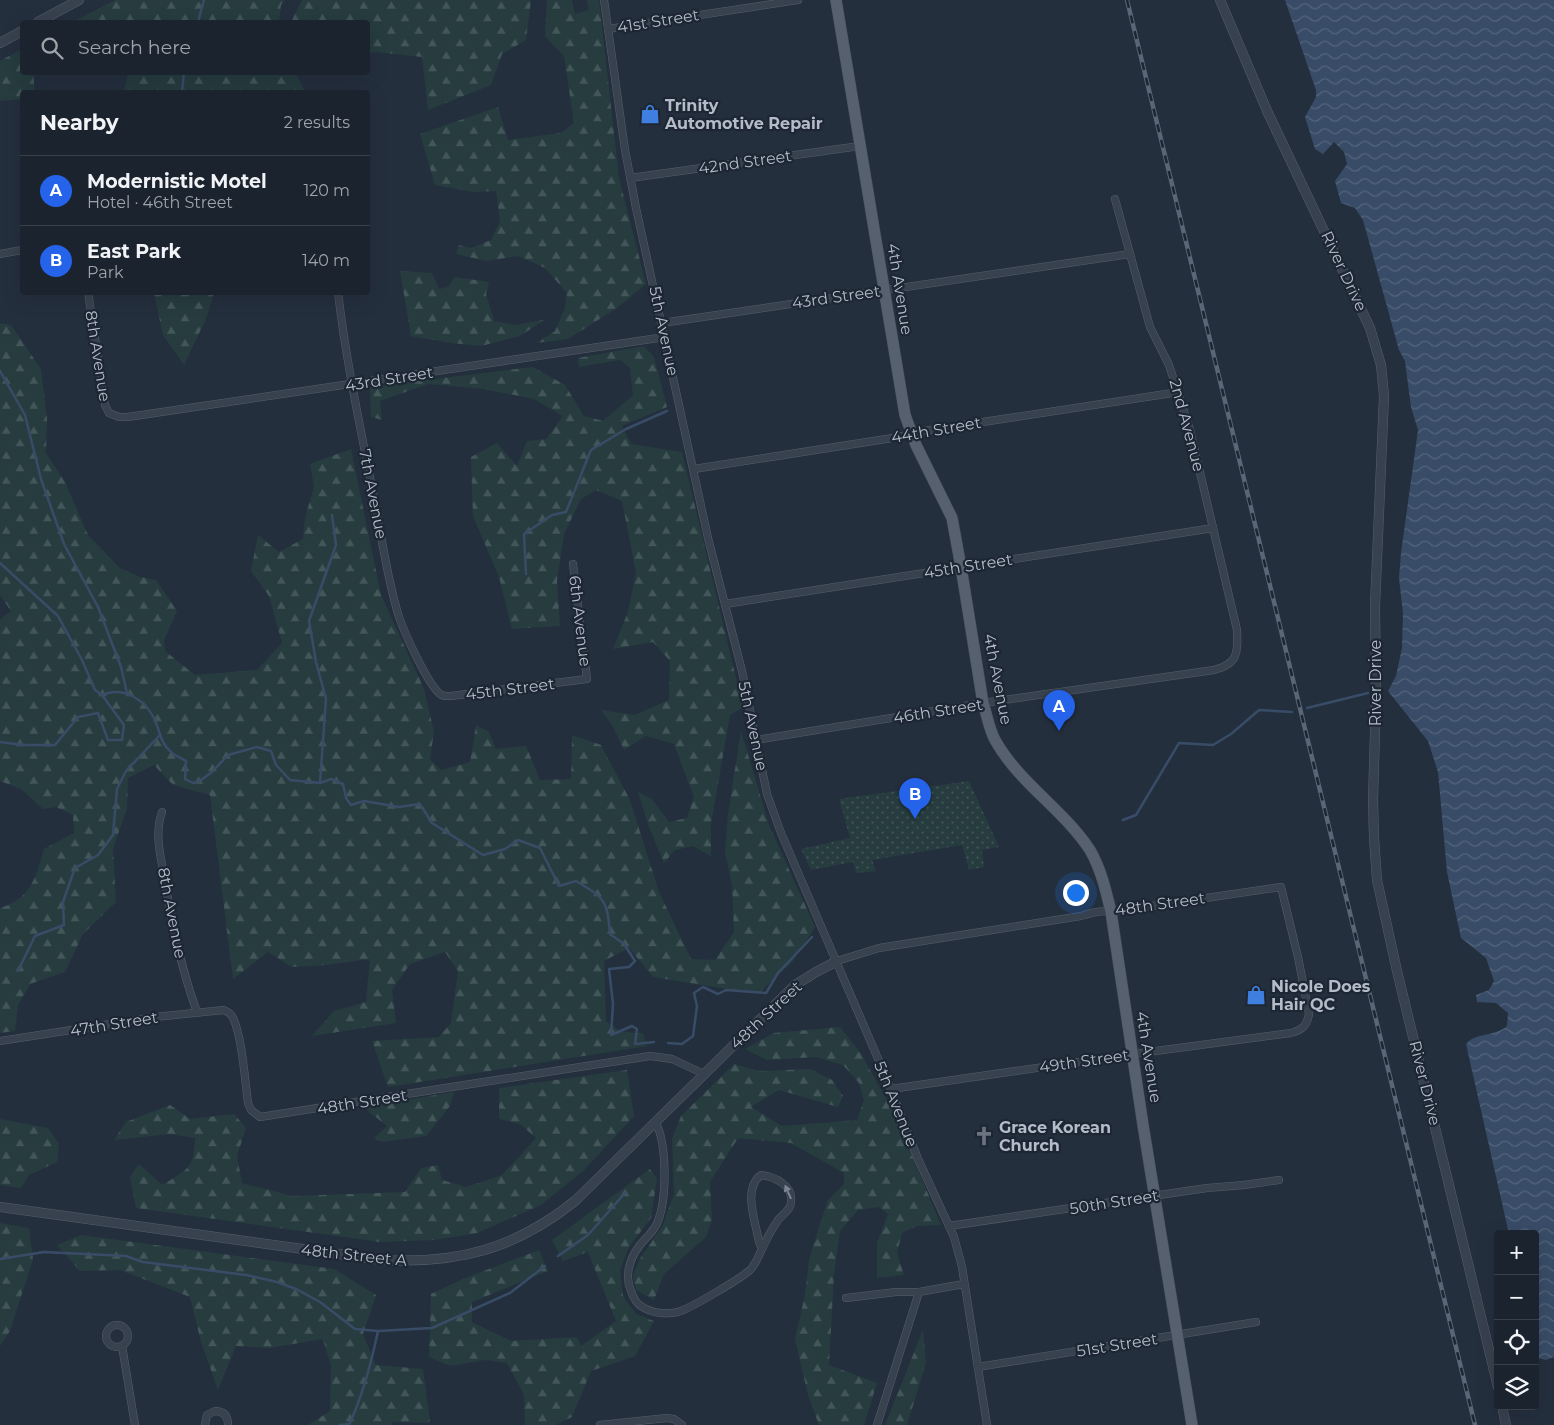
<!DOCTYPE html>
<html lang="en">
<head>
<meta charset="utf-8">
<style>
  :root { --surface:#1b232e; --page:#282f3a; --text:#f1f3f6; --muted:#a0a4aa; --line:#39404a; --accent:#2563eb }
  body { margin:0; font-family:Montserrat,sans-serif; background:var(--page); color:var(--text) }
  .controls { position:absolute; right:15px; bottom:15px; display:grid; overflow:hidden; border-radius:5px; box-shadow:0 5px 20px #0002 }
  .controls button { width:45px; height:45px; display:grid; place-items:center; padding:0; border:0; border-bottom:1px solid var(--line); background:var(--surface); color:var(--text); font:25px sans-serif }
  .you { position:absolute; left:1075px; top:892px; width:18px; height:18px; margin:-12px; border:4px solid #fff; border-radius:50%; background:#1a73e8; box-shadow:0 0 0 8px #1a73e833 }
  .badge { display:grid; place-items:center; width:32px; height:32px; border-radius:50%; background:var(--accent); color:#fff; font-size:16px; font-weight:700 }
  .pin { position:absolute; translate:-50% -41px; filter:drop-shadow(0 1px 2px #0008) }
  .pin::after { content:''; position:absolute; top:26px; width:18px; height:15px; background:inherit; clip-path:polygon(0 0,100% 0,50% 100%) }
  .list { margin:0; padding:0; list-style:none }
  h2 { display:flex; justify-content:space-between; align-items:center; height:65px; margin:0; padding:0 20px; font-size:21px }
  h2 small { font-size:16px; font-weight:400; color:var(--muted) }
  .list li { display:grid; grid-template-columns:32px 1fr auto; gap:15px; align-items:center; box-sizing:border-box; height:70px; padding:0 20px; border-top:1px solid var(--line) }
  .list b { display:block; font-size:19px; white-space:nowrap }
  .list p { margin:0; font-size:16px; white-space:nowrap; color:var(--muted) }
  .list em { font-size:16px; font-style:normal; color:var(--muted) }
  .icon { flex:none; width:28px; height:28px; fill:none; stroke:currentColor; stroke-width:2; stroke-linecap:round; stroke-linejoin:round }
  .map { position:relative; flex:none; width:1554px; height:1425px; overflow:hidden }
  .search { position:absolute; background:var(--surface); box-shadow:0 5px 20px #0002; left:20px; top:20px; width:350px; height:55px; display:flex; align-items:center; gap:12px; box-sizing:border-box; padding:0 18px; border-radius:5px; color:var(--muted); font-size:19px }
  .panel { position:absolute; background:var(--surface); box-shadow:0 5px 20px #0002; left:20px; top:90px; width:350px; height:205px; border-radius:5px }
  .map>svg:first-child { display:block }
  .green { fill:url(#green-dots) }
  .forest { fill:url(#forest-firs) }
  .water { fill:url(#water-waves) }
  .lines { fill:none; stroke-linecap:round; stroke-linejoin:round }
  .stream { stroke:#394c67; stroke-width:2.5 }
  .minor-casing { stroke:#565f6c; stroke-width:8 }
  .tertiary-casing { stroke:#565f6c; stroke-width:10 }
  .primary-casing { stroke:#414a57; stroke-width:12 }
  .minor { stroke:#38414e; stroke-width:7 }
  .tertiary { stroke:#38414e; stroke-width:9 }
  .primary { stroke:#56606e; stroke-width:11 }
  .rail-casing { stroke:#5a6575; stroke-width:4.5 }
  .rail { stroke:#1d2633; stroke-width:2.5; stroke-dasharray:8; stroke-linecap:butt }
  .oneway { fill:#7c8592 }
  .labels { text-anchor:middle; dominant-baseline:central; stroke-width:4.5; stroke-linejoin:round; paint-order:stroke }
  .street-label { font-size:16px; fill:#b4bcc9; stroke:#1d2633 }
  .poi-label { font-size:16px; font-weight:bold; fill:#b4bcc9; stroke:#1d2633; text-anchor:start }
</style>
</head>
<body>
<div class="map">
<svg width="1554" height="1425" viewBox="0 0 1554 1425">
  <defs>
    <pattern id="green-dots" width="8" height="8" patternUnits="userSpaceOnUse" patternTransform="scale(1.25)"><rect width="8" height="8" fill="#263c3f"/><path d="M2 2h.1M6 6h.1" fill="none" stroke="#435659" stroke-width="1.8" stroke-linecap="round"/></pattern>
    <pattern id="forest-firs" width="22" height="20" patternUnits="userSpaceOnUse" patternTransform="scale(1.25)"><rect width="22" height="20" fill="#263c3f"/><path d="M5 1l3.5 6h-7zM16 11l3.5 6h-7z" fill="#435659"/></pattern>
    <pattern id="water-waves" width="16" height="10" patternUnits="userSpaceOnUse" patternTransform="scale(1.25)"><rect width="16" height="10" fill="#394c67"/><path d="M0 5q4-4 8 0t8 0" fill="none" stroke="#53647b"/></pattern>
  </defs>
  <rect width="100%" height="100%" fill="#242f3e"/>
  <polygon class="green" points="969,781 999,847 982,850 984,867 969,870 962,845 872,860 876,871 856,873 853,862 811,870 801,849 850,838 839,799"/>
  <g class="forest">
    <polygon points="115,0 285,0 281,5 279,22 73,22"/>
    <polygon points="302,0 531,0 526,40 502,54 491,85 428,110 422,57 377,52 368,53 368,22 291,22"/>
    <polygon points="547,0 572,0 575,14 589,10 587,0 599,0 619,178 646,284 617,308 568,339 536,343 555,331 565,308 567,293 545,268 518,256 487,261 456,254 459,245 471,248 491,240 500,221 496,191 473,192 435,185 420,134 498,107 508,140 561,133 574,123 564,56 545,36"/>
    <polygon points="22,49 22,72 33,73 35,92 22,92 22,99 0,101 0,61"/>
    <polygon points="128,73 296,73 305,92 124,92"/>
    <polygon points="400,271 432,273 439,289 448,287 455,277 489,282 486,294 494,321 516,325 544,320 520,336 481,346 451,343 411,336"/>
    <polygon points="154,293 214,293 206,319 184,365 163,335"/>
    <path d="M 0,323 L 11,325 L 41,369 L 47,418 L 46,453 L 65,482 L 88,535 L 120,568 L 140,577 L 156,580 L 177,611 L 164,640 L 165,651 L 195,675 L 257,670 L 282,643 L 269,596 L 251,571 L 258,535 L 279,552 L 303,539 L 305,518 L 314,486 L 310,464 L 351,449 L 381,595 L 424,689 L 434,732 L 430,759 L 441,770 L 470,762 L 476,725 L 489,732 L 496,749 L 526,746 L 540,780 L 571,779 L 572,735 L 601,745 L 630,800 L 659,892 L 691,959 L 715,960 L 734,932 L 732,885 L 725,852 L 728,814 L 741,731 L 769,825 L 815,927 L 793,961 L 758,994 L 653,977 L 629,948 L 604,961 L 606,1021 L 620,1031 L 643,1034 L 647,1046 L 388,1087 L 372,1041 L 439,1037 L 451,1023 L 458,971 L 445,952 L 410,964 L 392,990 L 396,1023 L 312,1036 L 334,1011 L 366,1002 L 370,959 L 326,965 L 292,967 L 268,952 L 233,979 L 210,795 L 173,785 L 154,765 L 128,778 L 127,808 L 113,849 L 116,902 L 83,934 L 65,972 L 30,984 L 18,1005 L 15,1031 L 0,1033 L 0,908 C 31,899 36,877 44,849 L 74,833 L 73,815 L 56,807 L 43,809 L 21,789 L 0,781 L 0,619 L 11,611 L 0,595 Z"/>
    <polygon points="644,346 654,357 667,407 622,426 631,444 682,452 743,707 730,715 711,824 711,856 693,846 675,850 664,863 649,827 638,792 652,799 669,822 687,818 694,797 674,744 646,736 624,750 612,725 601,710 635,715 669,700 670,661 653,642 613,649 628,612 636,573 622,501 596,490 581,499 564,534 557,581 560,626 512,629 499,577 473,516 471,457 497,443 517,466 527,441 546,439 563,416 534,399 484,389 428,384 380,401 382,420 371,417 370,387 533,367 565,385 584,416 603,421 633,395 630,368 620,360 579,367 578,358"/>
    <polygon points="840,1027 861,1054 895,1115 941,1225 917,1226 902,1233 897,1253 904,1275 877,1278 877,1243 888,1214 879,1207 858,1210 840,1231 834,1274 829,1365 877,1383 864,1425 819,1425 808,1395 795,1339 805,1295 809,1260 819,1227 828,1200 844,1184 844,1173 791,1143 738,1138 710,1182 712,1219 706,1237 664,1274 654,1300 636,1290 633,1275 641,1257 662,1227 674,1194 672,1139 681,1116 734,1064 759,1071 810,1069 832,1080 843,1096 838,1107 779,1090 751,1107 782,1126 857,1120 864,1100 859,1083 843,1065 816,1057 767,1060 745,1049 774,1033"/>
    <path d="M 627,1070 L 634,1116 L 584,1170 L 541,1205 L 477,1233 L 434,1240 L 380,1242 L 136,1208 L 130,1177 L 139,1164 L 162,1185 C 187,1170 194,1169 195,1138 L 169,1134 L 114,1140 L 126,1122 L 170,1105 L 190,1119 L 234,1114 L 246,1128 L 237,1156 L 242,1183 L 292,1196 L 405,1192 L 421,1168 L 438,1165 L 442,1180 L 466,1187 L 502,1175 L 536,1138 L 520,1124 L 499,1119 L 499,1088 Z"/>
    <polygon points="454,1092 450,1106 426,1136 382,1142 374,1138 387,1126 363,1107"/>
    <polygon points="0,1119 48,1128 59,1144 57,1162 29,1175 21,1188 0,1185"/>
    <polygon points="650,1169 657,1179 651,1218 629,1247 620,1270 623,1296 636,1314 654,1321 635,1356 591,1371 572,1417 555,1425 525,1425 524,1395 507,1363 485,1360 450,1366 429,1357 431,1294 465,1278 539,1250 548,1271 472,1302 472,1322 511,1341 577,1337 581,1346 616,1321 588,1252 563,1261 552,1240"/>
    <polygon points="0,1223 29,1228 33,1259 10,1331 0,1346"/>
    <polygon points="81,1235 334,1269 376,1295 363,1334 376,1365 423,1369 430,1423 392,1422 392,1425 308,1425 330,1411 331,1366 323,1339 269,1348 236,1346 218,1390 201,1342 190,1297 120,1270 80,1271 57,1245"/>
    <polygon points="923,1330 926,1363 907,1425 885,1425"/>
  </g>
  <path class="water" d="M 1285,0 L 1554,0 L 1554,1357 L 1546,1360 L 1538,1358 L 1535,1345 L 1535,1234 L 1509,1234 L 1466,1044 C 1476,1032 1494,1037 1507,1026 L 1508,1013 L 1496,1003 L 1477,1002 L 1476,995 L 1489,990 L 1494,981 L 1486,958 L 1461,938 L 1447,872 L 1438,772 L 1428,741 L 1388,691 L 1396,676 L 1402,648 L 1403,613 L 1399,578 L 1401,553 L 1418,430 L 1411,407 L 1405,361 L 1399,350 L 1363,220 L 1355,208 L 1341,203 L 1335,181 L 1347,164 L 1344,152 L 1334,142 L 1323,154 L 1315,149 L 1305,117 L 1316,97 L 1316,90 Z"/>
  <g class="lines">
    <g class="stream">
      <polyline points="198,22 204,0"/>
      <polyline points="182,92 184,72"/>
      <polyline points="0,371 25,415 41,479 64,544 98,607 121,667 127,693"/>
      <polyline points="0,563 58,616 82,660 95,690 102,695"/>
      <polyline points="526,574 524,534 552,515 566,512 591,450 626,429 667,411"/>
      <polyline points="1307,708 1368,693"/>
      <path d="M 0,742 L 24,745 L 55,745 L 78,717 L 98,713 L 108,740 L 122,740 L 124,725 L 102,695 C 123,686 144,699 154,718 C 159,728 160,742 169,750 C 173,755 181,758 186,761 L 185,779 L 193,783 L 201,780 L 212,772 L 228,755 L 257,747 L 271,751 L 276,765 L 290,780 L 320,783 L 331,779 L 343,784 L 346,798 L 351,805 L 364,801 L 399,807 L 420,804 L 432,823 L 483,855 L 505,849 L 518,840 L 540,848 L 559,886 L 576,881 C 606,899 607,900 610,934 L 624,944 L 635,961 L 629,967 L 609,969 L 613,1004 L 611,1035 L 632,1026 L 637,1029 L 635,1044 L 654,1042"/>
      <polyline points="320,783 326,699 316,662 309,621 336,545 332,515"/>
      <polyline points="1123,820 1136,815 1179,743 1213,745 1231,734 1259,710 1292,712"/>
      <polyline points="18,971 35,936 64,925 63,902 75,868 98,855 113,835 117,789 126,771 160,735"/>
      <polyline points="668,1043 682,1044 693,1036 697,1006 694,993 703,987 718,994 726,990 766,993 778,973 812,937"/>
      <polyline points="558,1256 588,1235 625,1193"/>
      <polyline points="0,1259 44,1252 126,1256 143,1262 246,1275 277,1282 296,1289 320,1302 355,1329 378,1331 432,1328 510,1293 545,1266"/>
      <polyline points="340,1425 349,1424"/>
      <path d="M 349,1425 C 363,1395 371,1364 378,1331"/>
    </g>
    <defs>
      <g id="minor">
        <polyline points="604,0 625,150 636,208 708,538 742,671 767,794 781,833 891,1089 918,1159 954,1237 962,1267 987,1425"/>
        <polyline points="608,29 798,0"/>
        <polyline points="630,178 860,146"/>
        <polyline points="0,254 22,250"/>
        <polyline points="88,292 105,405 109,413 119,417 128,417 665,337"/>
        <path d="M 338,292 C 346,362 361,430 374,498 C 382,538 387,579 399,617 C 405,634 427,683 440,694 C 444,697 447,696 451,696 L 587,679 L 573,564"/>
        <polyline points="662,323 1130,254"/>
        <polyline points="694,469 899,437 924,431 1179,392"/>
        <polyline points="725,604 1213,528"/>
        <path d="M 756,740 L 983,703 L 1214,670 C 1238,664 1238,653 1237,630 L 1190,430 L 1169,365 L 1150,327 L 1115,199"/>
        <path d="M 162,812 C 154,834 161,858 165,881 C 172,926 181,968 197,1012"/>
        <path d="M 837,961 L 879,948 L 1081,916 C 1091,913 1100,910 1111,912 L 1281,887 L 1298,957 L 1309,1014 C 1307,1026 1302,1030 1291,1033 L 1133,1054 L 891,1089"/>
        <path d="M 0,1041 L 155,1017 L 224,1010 C 228,1012 231,1013 233,1018 C 242,1036 245,1081 248,1103 L 251,1110 L 260,1117 L 650,1056 L 672,1059 L 704,1074"/>
        <path d="M 656,1123 C 667,1145 667,1198 658,1221 C 655,1231 646,1237 640,1245 C 630,1258 624,1275 631,1291 C 633,1297 636,1303 641,1306 C 651,1313 666,1315 678,1312 C 691,1308 740,1279 750,1270 C 757,1263 759,1254 763,1247 C 766,1240 774,1226 778,1220 C 783,1214 791,1210 791,1202 C 793,1185 775,1177 761,1175 C 742,1189 756,1223 759,1242 L 762,1248"/>
        <polyline points="949,1226 1207,1188 1244,1185 1279,1180"/>
        <polyline points="846,1298 896,1292 919,1292 964,1284"/>
        <circle cx="117" cy="1336" r="11"/>
        <polyline points="122,1346 135,1425"/>
        <polyline points="978,1367 1256,1322"/>
        <path d="M 205,1425 L 207,1415 L 215,1411 C 224,1411 228,1416 228,1425"/>
        <polyline points="600,1425 667,1418 674,1419 682,1425"/>
        <polyline points="877,1425 919,1292"/>
      </g>
      <g id="tertiary">
        <polyline points="1220,0 1268,113 1370,328 1381,365 1384,396 1375,606 1376,699 1373,800 1374,838 1377,880 1397,971 1498,1387"/>
        <polyline points="38,22 79,0"/>
        <polyline points="0,43 22,31"/>
        <path d="M 0,1207 L 382,1260 C 458,1264 515,1249 575,1201 L 795,985 L 816,972 L 837,961"/>
        <polyline points="1502,1406 1506,1425"/>
      </g>
      <path id="primary" d="M 836,0 L 905,415 L 916,445 L 952,518 L 961,567 L 983,703 C 987,715 989,729 995,740 C 1019,783 1063,809 1090,850 C 1101,869 1106,891 1111,912 L 1143,1125 L 1192,1425"/>
    </defs>
    <use href="#minor" class="minor-casing"/>
    <use href="#tertiary" class="tertiary-casing"/>
    <use href="#primary" class="primary-casing"/>
    <use href="#minor" class="minor"/>
    <use href="#tertiary" class="tertiary"/>
    <use href="#primary" class="primary"/>
    <defs>
      <polyline id="rail" points="1127,0 1475,1425"/>
    </defs>
    <use href="#rail" class="rail-casing"/>
    <use href="#rail" class="rail"/>
  </g>
  <defs><path id="oneway-solid" d="M-6-.8H1V-3.2L6.5 0L1 3.2V.8H-6Z" transform="scale(1.25)"/></defs>
  <use class="oneway" href="#oneway-solid" transform="translate(788 1192) rotate(-114)"/>
  <defs>
    <symbol id="shop-bare" viewBox="-9 -9 18 18"><path d="M-5-2.5h2.3a2.7 3.5 0 0 1 5.4 0H5L5.5 6h-11ZM-1.5-2.5h3a1.5 2.3 0 0 0-3 0Z" fill="#3f7fe0" stroke="#1d2633" stroke-width="2.5" paint-order="stroke"/></symbol>
    <symbol id="church-bare" viewBox="-9 -9 18 18"><path d="M-1.2-6h2.4v3.5h3.3v2.4h-3.3V6h-2.4V-.1h-3.3v-2.4h3.3Z" fill="#6b7280" stroke="#1d2633" stroke-width="2.5" paint-order="stroke"/></symbol>
  </defs>
  <g fill-rule="evenodd">
    <use href="#shop-bare" x="636" y="100" width="28" height="28"/>
    <use href="#shop-bare" x="1242" y="981" width="28" height="28"/>
    <use href="#church-bare" x="970" y="1122" width="28" height="28"/>
  </g>
  <g class="labels">
    <g class="street-label">
      <text transform="translate(658 21) rotate(-9)">41st Street</text>
      <text transform="translate(745 162) rotate(-8)">42nd Street</text>
      <text transform="translate(1344 271) rotate(65)">River Drive</text>
      <text transform="translate(900 289) rotate(81)">4th Avenue</text>
      <text transform="translate(836 297) rotate(-8)">43rd Street</text>
      <text transform="translate(664 331) rotate(78)">5th Avenue</text>
      <text transform="translate(98 356) rotate(81)">8th Avenue</text>
      <text transform="translate(389 379) rotate(-9)">43rd Street</text>
      <text transform="translate(1187 425) rotate(75)">2nd Avenue</text>
      <text transform="translate(936 430) rotate(-10)">44th Street</text>
      <text transform="translate(373 494) rotate(79)">7th Avenue</text>
      <text transform="translate(968 566) rotate(-9)">45th Street</text>
      <text transform="translate(580 621) rotate(83)">6th Avenue</text>
      <text transform="translate(998 679) rotate(79)">4th Avenue</text>
      <text transform="translate(1375 683) rotate(-90)">River Drive</text>
      <text transform="translate(510 689) rotate(-7)">45th Street</text>
      <text transform="translate(938 711) rotate(-9)">46th Street</text>
      <text transform="translate(753 726) rotate(78)">5th Avenue</text>
      <text transform="translate(1160 904) rotate(-8)">48th Street</text>
      <text transform="translate(172 913) rotate(79)">8th Avenue</text>
      <text transform="translate(766 1015) rotate(-43)">48th Street</text>
      <text transform="translate(114 1024) rotate(-9)">47th Street</text>
      <text transform="translate(1149 1057) rotate(81)">4th Avenue</text>
      <text transform="translate(1084 1061) rotate(-8)">49th Street</text>
      <text transform="translate(1425 1083) rotate(76)">River Drive</text>
      <text transform="translate(362 1102) rotate(-9)">48th Street</text>
      <text transform="translate(896 1104) rotate(68)">5th Avenue</text>
      <text transform="translate(1114 1202) rotate(-9)">50th Street</text>
      <text transform="translate(354 1255) rotate(6)">48th Street A</text>
      <text transform="translate(1117 1345) rotate(-9)">51st Street</text>
    </g>
    <g class="poi-label">
      <text x="665" y="105">Trinity<tspan x="665" dy="18">Automotive Repair</tspan></text>
      <text x="1271" y="986">Nicole Does<tspan x="1271" dy="18">Hair QC</tspan></text>
      <text x="999" y="1127">Grace Korean<tspan x="999" dy="18">Church</tspan></text>
    </g>
  </g>
</svg>
<div class="controls">
<button>+</button>
<button>−</button>
<button><svg class="icon" aria-label="locate" viewBox="0 0 24 24"><circle cx="12" cy="12" r="6"/><path d="M12 2v4M12 18v4M2 12h4M18 12h4"/></svg></button>
<button><svg class="icon" aria-label="layers" viewBox="0 0 24 24"><path d="M12 4l9 5-9 5-9-5zM3 14l9 5 9-5"/></svg></button>
</div>
<div class="you"></div>
<div class="pin badge" style="left:1059px;top:731px">A</div>
<div class="pin badge" style="left:915px;top:819px">B</div>
<div class="search"><svg class="icon" aria-label="search" viewBox="0 0 24 24"><circle cx="10" cy="10" r="6"/><path d="M15 15l6 6"/></svg>Search here</div>
<section class="panel">
<h2>Nearby<small>2 results</small></h2>
<ul class="list">
<li><span class="badge">A</span><div><b>Modernistic Motel</b><p>Hotel · 46th Street</p></div><em>120 m</em></li>
<li><span class="badge">B</span><div><b>East Park</b><p>Park</p></div><em>140 m</em></li>
</ul>
</section>
</div>
</body>
</html>
